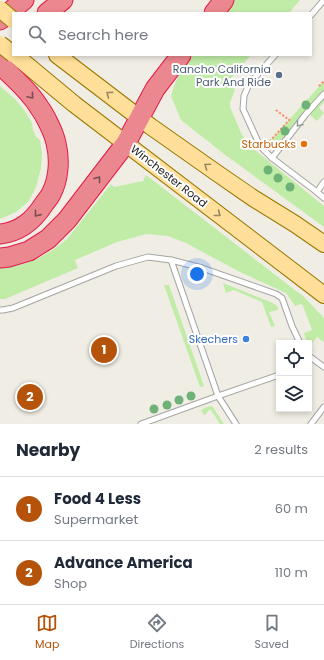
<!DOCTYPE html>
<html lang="en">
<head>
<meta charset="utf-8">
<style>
  :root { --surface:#fff; --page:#f6f6f7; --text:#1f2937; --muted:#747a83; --line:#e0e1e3; --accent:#b45309 }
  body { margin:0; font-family:Poppins,sans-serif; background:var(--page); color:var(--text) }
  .controls { position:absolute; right:12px; bottom:12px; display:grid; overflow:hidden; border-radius:0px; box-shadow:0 2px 6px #0003 }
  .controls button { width:36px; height:36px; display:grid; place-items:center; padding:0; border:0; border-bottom:1px solid var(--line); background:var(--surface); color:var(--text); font:20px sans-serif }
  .you { position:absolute; left:197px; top:274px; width:14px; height:14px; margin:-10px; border:3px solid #fff; border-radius:50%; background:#1a73e8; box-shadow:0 0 0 6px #1a73e833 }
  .badge { display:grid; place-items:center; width:26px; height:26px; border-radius:50%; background:var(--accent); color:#fff; font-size:13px; font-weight:700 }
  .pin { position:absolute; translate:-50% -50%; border:2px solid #fff; box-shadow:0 1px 4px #0006 }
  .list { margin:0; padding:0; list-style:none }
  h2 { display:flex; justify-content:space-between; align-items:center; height:52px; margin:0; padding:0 16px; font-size:17px }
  h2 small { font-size:13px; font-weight:400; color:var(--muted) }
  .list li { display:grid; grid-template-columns:26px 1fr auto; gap:12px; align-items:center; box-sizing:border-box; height:64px; padding:0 16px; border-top:1px solid var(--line) }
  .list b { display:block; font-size:15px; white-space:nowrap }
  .list p { margin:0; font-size:13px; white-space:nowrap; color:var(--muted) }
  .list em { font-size:13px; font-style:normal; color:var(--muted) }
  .icon { flex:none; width:22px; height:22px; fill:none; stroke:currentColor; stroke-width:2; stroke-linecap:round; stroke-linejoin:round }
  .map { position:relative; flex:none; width:324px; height:424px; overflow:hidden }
  .search { position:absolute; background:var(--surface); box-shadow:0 2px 6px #0003; left:12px; right:12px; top:12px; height:44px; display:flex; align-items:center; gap:10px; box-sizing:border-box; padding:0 14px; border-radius:0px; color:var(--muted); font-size:15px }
  .sheet { height:180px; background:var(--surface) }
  nav { display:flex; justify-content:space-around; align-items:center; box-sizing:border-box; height:56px; border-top:1px solid var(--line); background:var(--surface); font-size:11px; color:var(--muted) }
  nav a { display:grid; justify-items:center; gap:2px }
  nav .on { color:var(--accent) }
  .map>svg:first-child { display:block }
  .grass { fill:#c1eca7 }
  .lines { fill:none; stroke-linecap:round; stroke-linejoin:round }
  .lane-casing { stroke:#a5a5a5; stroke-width:7 }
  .primary-casing { stroke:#987800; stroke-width:18 }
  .highway-casing { stroke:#e31b48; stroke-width:21 }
  .path { stroke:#ff8865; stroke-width:2; stroke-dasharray:2 2; stroke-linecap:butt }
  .lane { stroke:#fff; stroke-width:5 }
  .primary { stroke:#ffdf99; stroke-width:16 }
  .highway { stroke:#eb878e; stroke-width:19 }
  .primary-bridge-casing { stroke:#987800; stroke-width:18; stroke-linecap:butt }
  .primary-bridge { stroke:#ffdf99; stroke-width:16 }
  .tree { fill:#6fb278 }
  .oneway { stroke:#9a8862 }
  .oneway2 { stroke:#7a4d50 }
  .oneway3 { stroke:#9a9a9a }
  .service-dot { fill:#5c6f8a; stroke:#fff; stroke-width:1.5 }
  .food-dot { fill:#e8710a; stroke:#fff; stroke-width:1.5 }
  .shop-dot { fill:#3f7fe0; stroke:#fff; stroke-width:1.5 }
  .labels { text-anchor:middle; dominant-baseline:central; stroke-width:4; stroke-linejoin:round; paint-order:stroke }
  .service-label { font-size:11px; fill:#4e5e75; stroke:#fff; text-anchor:end }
  .food-label { font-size:11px; fill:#c56008; stroke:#fff; text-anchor:end }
  .street-label { font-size:11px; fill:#1e1e1e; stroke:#fff }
  .shop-label { font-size:11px; fill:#366cbe; stroke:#fff; text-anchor:end }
</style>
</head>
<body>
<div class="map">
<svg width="324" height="424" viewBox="0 0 324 424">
  <rect width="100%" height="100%" fill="#f0ede4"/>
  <g class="grass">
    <polygon points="233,0 300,0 289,13 224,13"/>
    <polygon points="193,55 251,55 228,82 235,90 230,102 230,107 242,135 256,151 324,206 324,227 224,154 181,120 171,96 174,86 180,73"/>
    <polygon points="324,81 324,91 274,149 270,141"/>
    <polygon points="0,86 15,99 25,111 32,123 33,130 36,137 40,140 42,154 41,168 36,187 29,201 16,212 0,219"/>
    <polygon points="324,98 324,102 319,108 324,113 317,121 310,115"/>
    <polygon points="146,175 304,297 324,318 324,342 317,337 311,345 309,345 309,343 307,343 304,333 312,330 303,306 301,304 295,306 286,293 240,272 186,243 168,236 146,234 117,242 75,260 78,268 5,299 0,299 0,268 23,264 37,259 54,249 67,239 111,184 114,187 143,181"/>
    <polygon points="223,283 273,303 278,307 278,310 269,312 275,326 271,327 262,302 234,290 226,293"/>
    <polygon points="164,285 169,285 204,386 200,387"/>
    <polygon points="212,406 224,424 220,424 211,410 209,410 205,415 204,415 201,410 207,407"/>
  </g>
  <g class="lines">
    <defs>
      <g id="lane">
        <polyline points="311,15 324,0"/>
        <polyline points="275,55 249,84 244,96 243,109 260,146 272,158 317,192"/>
        <polyline points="272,158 306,114 324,94"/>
        <polyline points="324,182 317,192 324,198"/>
        <polyline points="171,260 218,396 236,424"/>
        <polyline points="0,310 3,310 13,308 116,266 148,257 171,260 202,268 276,294 282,298 292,326 300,343"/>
        <polyline points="309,356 324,367"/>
        <polyline points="141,424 218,396 279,375"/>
        <polyline points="311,424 324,407"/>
      </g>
      <g id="primary">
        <polyline points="15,55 74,104 324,295"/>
        <polyline points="57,55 150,126 214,171 253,198 295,224 324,244"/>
      </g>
      <g id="highway">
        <polyline points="47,13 63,0"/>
        <polyline points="214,13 224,0"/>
        <polyline points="0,20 24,0"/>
        <path d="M 0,64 C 13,78 29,90 39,107 C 45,115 54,133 56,143 C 60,159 59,179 51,194 C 49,198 46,201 44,204 C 33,221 20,232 0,234"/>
        <polyline points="0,258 9,257 29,251 48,239 67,220 126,143 155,89 181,55"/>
      </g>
    </defs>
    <use href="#lane" class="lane-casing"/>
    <use href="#primary" class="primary-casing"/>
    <use href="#highway" class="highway-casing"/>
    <g class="path">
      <polyline points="319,86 324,81"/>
      <polyline points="276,110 289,120"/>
      <polyline points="272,145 270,141 291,118"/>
    </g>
    <use href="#lane" class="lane"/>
    <use href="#primary" class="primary"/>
    <use href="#highway" class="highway"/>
    <defs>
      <g id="primary-bridge">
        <polyline points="0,9 13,20"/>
        <polyline points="0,44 13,54"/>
      </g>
    </defs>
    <use href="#primary-bridge" class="primary-bridge-casing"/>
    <use href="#primary-bridge" class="primary-bridge"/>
  </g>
  <g class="tree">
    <circle cx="306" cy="105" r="4.5"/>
    <circle cx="285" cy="131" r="4.5"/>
    <circle cx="268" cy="170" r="4.5"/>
    <circle cx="278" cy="178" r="4.5"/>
    <circle cx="290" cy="187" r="4.5"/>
    <circle cx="191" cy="396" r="4.5"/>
    <circle cx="179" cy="400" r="4.5"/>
    <circle cx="167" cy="405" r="4.5"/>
    <circle cx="154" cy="409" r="4.5"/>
  </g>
  <defs><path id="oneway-chevron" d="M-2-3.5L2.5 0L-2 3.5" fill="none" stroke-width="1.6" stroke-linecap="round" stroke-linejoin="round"/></defs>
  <g class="oneway">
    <use href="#oneway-chevron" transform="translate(109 94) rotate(-143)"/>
    <use href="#oneway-chevron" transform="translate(207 166) rotate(-145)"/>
    <use href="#oneway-chevron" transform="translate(218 214) rotate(38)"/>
  </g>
  <g class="oneway2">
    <use href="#oneway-chevron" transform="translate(31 96) rotate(50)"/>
    <use href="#oneway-chevron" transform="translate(98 179) rotate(-53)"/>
    <use href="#oneway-chevron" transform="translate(37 214) rotate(129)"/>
  </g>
  <use class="oneway3" href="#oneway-chevron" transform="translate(299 124) rotate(128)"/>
  <circle class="service-dot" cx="279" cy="75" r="4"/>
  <circle class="food-dot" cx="304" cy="144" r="4"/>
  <circle class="shop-dot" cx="246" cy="339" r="4"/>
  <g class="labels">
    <g class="service-label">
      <text x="271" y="69">Rancho California<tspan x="271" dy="13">Park And Ride</tspan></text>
    </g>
    <g class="food-label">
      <text x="296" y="144">Starbucks</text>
    </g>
    <g class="street-label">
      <text transform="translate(169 176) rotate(38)">Winchester Road</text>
    </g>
    <g class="shop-label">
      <text x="238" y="339">Skechers</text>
    </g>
  </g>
</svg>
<div class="controls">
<button><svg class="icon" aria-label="locate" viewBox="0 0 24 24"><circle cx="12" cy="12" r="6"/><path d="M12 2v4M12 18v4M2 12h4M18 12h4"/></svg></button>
<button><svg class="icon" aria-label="layers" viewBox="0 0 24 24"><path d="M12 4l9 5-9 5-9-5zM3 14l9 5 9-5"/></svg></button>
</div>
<div class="you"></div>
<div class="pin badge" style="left:104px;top:350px">1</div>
<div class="pin badge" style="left:30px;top:397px">2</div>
<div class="search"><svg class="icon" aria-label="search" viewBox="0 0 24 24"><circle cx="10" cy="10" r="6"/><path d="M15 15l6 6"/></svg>Search here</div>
</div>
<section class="sheet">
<h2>Nearby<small>2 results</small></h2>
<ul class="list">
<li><span class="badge">1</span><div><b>Food 4 Less</b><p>Supermarket</p></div><em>60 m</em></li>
<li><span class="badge">2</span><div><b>Advance America</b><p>Shop</p></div><em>110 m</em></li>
</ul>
</section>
<nav>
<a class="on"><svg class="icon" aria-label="map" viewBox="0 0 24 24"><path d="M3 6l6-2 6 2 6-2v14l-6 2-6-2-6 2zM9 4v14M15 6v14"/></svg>Map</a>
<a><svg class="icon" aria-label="directions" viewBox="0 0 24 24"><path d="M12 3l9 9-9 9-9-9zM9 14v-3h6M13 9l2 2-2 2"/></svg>Directions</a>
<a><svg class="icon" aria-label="saved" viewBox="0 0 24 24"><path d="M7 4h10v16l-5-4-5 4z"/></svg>Saved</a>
</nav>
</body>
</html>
